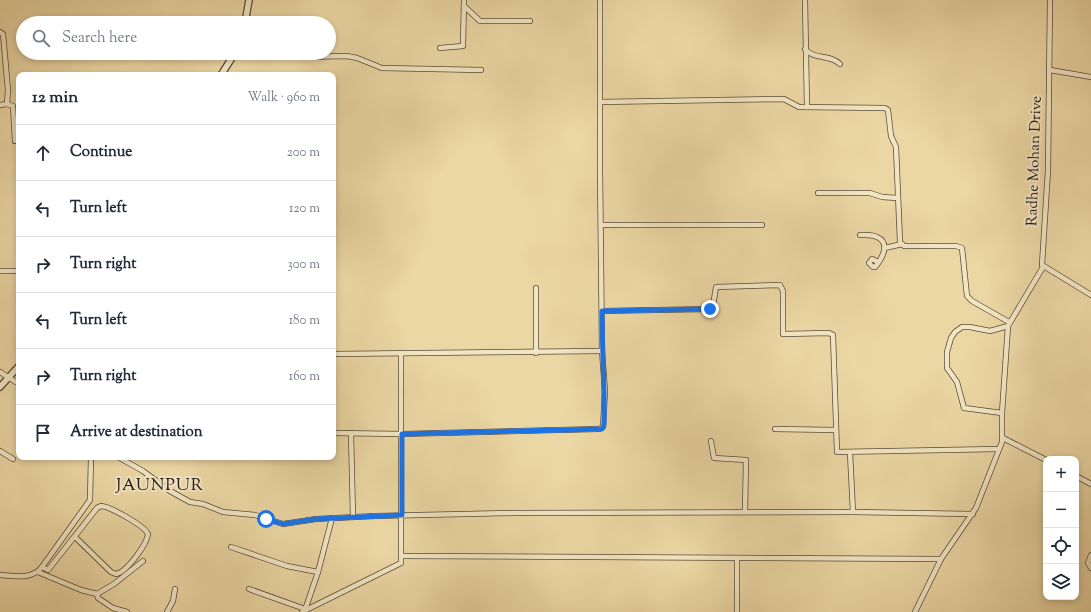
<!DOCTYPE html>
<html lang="en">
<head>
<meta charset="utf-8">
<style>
  :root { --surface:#fff; --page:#f2f2f3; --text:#1f2937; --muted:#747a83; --line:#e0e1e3 }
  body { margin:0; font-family:"Sorts Mill Goudy",serif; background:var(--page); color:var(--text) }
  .controls { position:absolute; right:12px; bottom:12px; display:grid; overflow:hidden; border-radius:8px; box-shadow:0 2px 6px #0003 }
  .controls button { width:36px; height:36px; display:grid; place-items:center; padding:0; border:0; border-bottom:1px solid var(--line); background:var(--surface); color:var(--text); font:20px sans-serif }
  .stop { position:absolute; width:12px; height:12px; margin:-9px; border:3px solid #1a73e8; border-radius:50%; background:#fff }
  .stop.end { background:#1a73e8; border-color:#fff; box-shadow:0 1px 4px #0008 }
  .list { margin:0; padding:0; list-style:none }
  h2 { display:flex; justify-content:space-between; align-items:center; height:52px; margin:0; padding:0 16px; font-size:17px }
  h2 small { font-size:13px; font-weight:400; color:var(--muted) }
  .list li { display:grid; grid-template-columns:26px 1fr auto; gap:12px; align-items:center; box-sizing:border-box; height:56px; padding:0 16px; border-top:1px solid var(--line) }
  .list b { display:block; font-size:15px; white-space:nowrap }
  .list em { font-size:13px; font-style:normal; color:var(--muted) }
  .icon { flex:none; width:22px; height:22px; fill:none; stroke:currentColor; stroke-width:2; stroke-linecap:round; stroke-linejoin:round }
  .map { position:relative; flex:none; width:1091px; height:612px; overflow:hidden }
  .search { position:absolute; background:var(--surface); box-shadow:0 2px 6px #0003; left:16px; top:16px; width:320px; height:44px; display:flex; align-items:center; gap:10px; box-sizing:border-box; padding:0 14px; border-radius:22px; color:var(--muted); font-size:15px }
  .panel { position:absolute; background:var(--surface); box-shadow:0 2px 6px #0003; left:16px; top:72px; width:320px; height:388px; border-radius:8px }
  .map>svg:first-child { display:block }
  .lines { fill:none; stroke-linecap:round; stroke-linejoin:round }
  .minor-casing { stroke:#584c37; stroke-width:6 }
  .tertiary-casing { stroke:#584c37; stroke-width:8 }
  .minor { stroke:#f2e5c4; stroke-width:4.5 }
  .tertiary { stroke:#f2e5c4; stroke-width:5.5 }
  .route { stroke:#1a73e8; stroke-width:5 }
  .labels { text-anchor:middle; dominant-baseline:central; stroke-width:4; stroke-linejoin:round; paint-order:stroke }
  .street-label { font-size:15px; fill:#271d13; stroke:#f2e5c4 }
  .quarter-label { font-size:17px; letter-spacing:1px; fill:#271d13; stroke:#f2e5c4 }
</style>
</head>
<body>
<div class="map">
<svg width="1091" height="612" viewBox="0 0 1091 612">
  <rect width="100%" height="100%" fill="#ebd7a4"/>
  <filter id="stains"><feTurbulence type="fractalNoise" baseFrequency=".005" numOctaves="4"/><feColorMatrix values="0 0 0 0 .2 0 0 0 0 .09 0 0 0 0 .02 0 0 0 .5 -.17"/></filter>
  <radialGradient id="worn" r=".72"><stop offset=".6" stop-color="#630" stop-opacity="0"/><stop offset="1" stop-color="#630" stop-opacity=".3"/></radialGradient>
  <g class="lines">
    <defs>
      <g id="minor">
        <polyline points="805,0 807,107"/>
        <polyline points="1050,0 1048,170 1042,265 1091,295"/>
        <polyline points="464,6 480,21 530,21"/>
        <polyline points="0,32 3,34 8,90 7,104 0,105"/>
        <polyline points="440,48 463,46 464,0"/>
        <path d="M 805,49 C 814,60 830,54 840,64"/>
        <polyline points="288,53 303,57 347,56 357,58 382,68 481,70"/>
        <polyline points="1050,70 1091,77"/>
        <polyline points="600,102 784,99 799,107 885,108 888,110 891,136 896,147 900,242 904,246 956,246 962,248 967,296 972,301 1009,322"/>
        <polyline points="7,104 13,106 15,141"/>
        <polyline points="818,193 870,193 882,197 898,198"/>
        <polyline points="601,225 762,225"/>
        <path d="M 860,235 C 865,235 872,234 877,237 C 891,243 882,259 875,267 L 873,267 L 869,263 L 872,259 L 878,262"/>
        <polyline points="885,248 902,244"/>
        <polyline points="0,271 19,271"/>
        <polyline points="536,288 536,353"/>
        <polyline points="602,311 710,309 713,306 716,287 780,285 783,291 783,334 829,333 833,335 837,452 998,449"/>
        <polyline points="333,354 602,351"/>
        <polyline points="0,372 19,384"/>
        <polyline points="1002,413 964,408 957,382 947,368 947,352 951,338 955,332 962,327 970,327 990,331 1008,326"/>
        <polyline points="775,429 835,430"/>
        <polyline points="333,433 402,434 599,429 603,427 605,391 602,351 600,170 600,0"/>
        <polyline points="351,433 353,517"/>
        <polyline points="1003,438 1046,460"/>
        <polyline points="711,441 714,458 746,460 745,512"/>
        <polyline points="0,451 13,459"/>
        <polyline points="850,453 853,512"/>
        <polyline points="118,457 143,471 170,491 190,502 203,504 223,512 255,515 283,524 316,519 375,516 514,513 853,512 973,514"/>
        <polyline points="1076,476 1091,484"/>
        <polyline points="231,547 287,566 318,572"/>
        <polyline points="1091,555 1088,563 1091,568"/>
        <polyline points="402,556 941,559"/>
        <path d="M 42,567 L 48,570 L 97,508 L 101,506 C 109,506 145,526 148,534 C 147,544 127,572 116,574 L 111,572 L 75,537"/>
        <polyline points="38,572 81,590 97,594 114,584 143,561"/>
        <path d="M 0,575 C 14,576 32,580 42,567 L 90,500 L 91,457"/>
        <polyline points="249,589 305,609"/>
        <polyline points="97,594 98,598 113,608 127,612"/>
        <polyline points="305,610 318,572 332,518"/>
        <polyline points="167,612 173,601 175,589"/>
        <polyline points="302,612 401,563 401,354"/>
        <polyline points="737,612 737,558"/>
        <polyline points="915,612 941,559 976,508 1002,442 1002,413 1008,326 1043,267"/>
      </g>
      <g id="tertiary">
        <polyline points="245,23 249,0"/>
        <polyline points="221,75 235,53"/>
        <polyline points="0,387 19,366"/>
      </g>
    </defs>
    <use href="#minor" class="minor-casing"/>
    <use href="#tertiary" class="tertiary-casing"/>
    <use href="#minor" class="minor"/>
    <use href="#tertiary" class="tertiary"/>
  </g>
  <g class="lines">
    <path class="route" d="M 266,519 L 283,524 L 316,519 L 402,515 L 402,434 L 602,429 L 604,425 C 605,387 602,349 602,311 L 710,309"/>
  </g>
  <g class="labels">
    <g class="street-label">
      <text transform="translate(1035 161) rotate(-88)">Radhe Mohan Drive</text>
    </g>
    <g class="quarter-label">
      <text x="160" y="486">JAUNPUR</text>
    </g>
  </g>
  <rect width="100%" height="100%" filter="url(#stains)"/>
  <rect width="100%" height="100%" fill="url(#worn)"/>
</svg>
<div class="controls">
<button>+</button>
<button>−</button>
<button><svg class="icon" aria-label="locate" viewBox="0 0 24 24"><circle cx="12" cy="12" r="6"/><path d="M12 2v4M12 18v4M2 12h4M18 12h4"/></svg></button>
<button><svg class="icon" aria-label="layers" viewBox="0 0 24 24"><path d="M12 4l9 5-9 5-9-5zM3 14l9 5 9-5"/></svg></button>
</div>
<div class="stop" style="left:266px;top:519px"></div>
<div class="stop end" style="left:710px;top:309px"></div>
<div class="search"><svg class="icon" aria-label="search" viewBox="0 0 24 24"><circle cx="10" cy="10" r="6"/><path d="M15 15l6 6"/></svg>Search here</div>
<section class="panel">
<h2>12 min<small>Walk · 960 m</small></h2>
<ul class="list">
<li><svg class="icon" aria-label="ahead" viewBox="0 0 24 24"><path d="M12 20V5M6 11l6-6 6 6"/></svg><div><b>Continue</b></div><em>200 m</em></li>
<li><svg class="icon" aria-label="left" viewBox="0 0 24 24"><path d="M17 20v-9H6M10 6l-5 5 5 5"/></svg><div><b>Turn left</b></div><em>120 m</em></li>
<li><svg class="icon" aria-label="right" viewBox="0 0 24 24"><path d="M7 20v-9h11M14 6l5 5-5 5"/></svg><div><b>Turn right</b></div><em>300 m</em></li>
<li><svg class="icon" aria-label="left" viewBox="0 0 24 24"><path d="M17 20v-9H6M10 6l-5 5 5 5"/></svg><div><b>Turn left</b></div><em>180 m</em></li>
<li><svg class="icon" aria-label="right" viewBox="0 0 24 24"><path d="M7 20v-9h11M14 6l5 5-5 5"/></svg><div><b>Turn right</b></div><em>160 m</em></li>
<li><svg class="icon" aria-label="arrive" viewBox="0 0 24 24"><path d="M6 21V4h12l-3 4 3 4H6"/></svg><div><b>Arrive at destination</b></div></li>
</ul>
</section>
</div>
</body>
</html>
